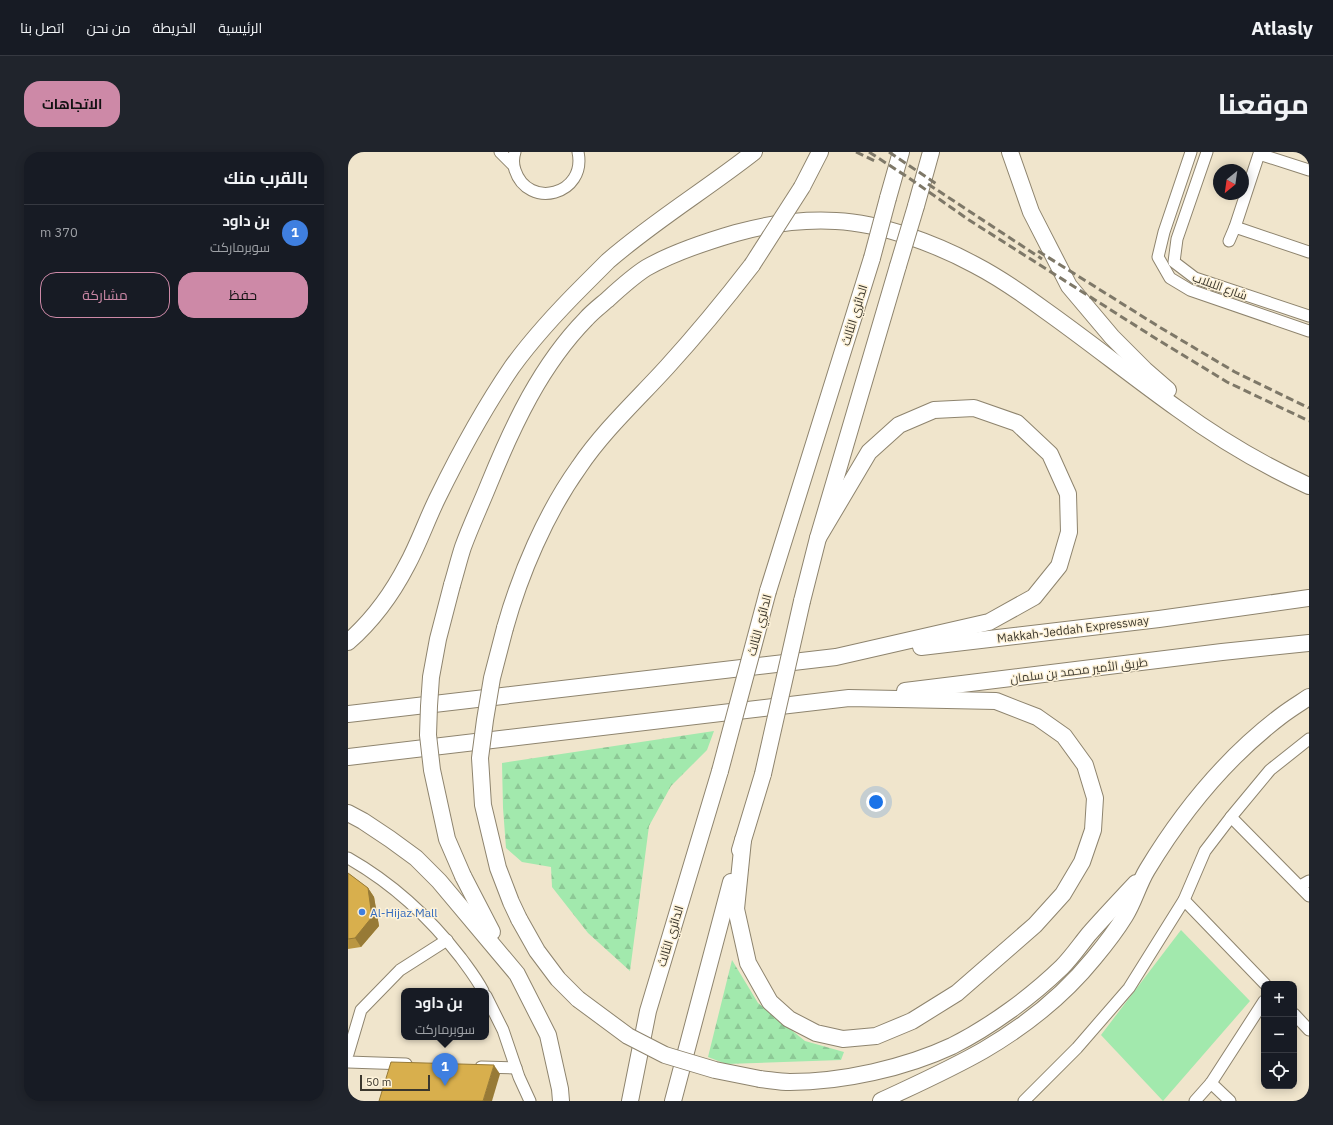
<!DOCTYPE html>
<html lang="ar">
<head>
<meta charset="utf-8">
<style>
  :root { --surface:#171b24; --page:#20242c; --text:#f1f3f6; --muted:#9ea1a6; --line:#363941; --accent:#cd89a7 }
  body { margin:0; font-family:"IBM Plex Sans",Cairo,sans-serif; background:var(--page); color:var(--text); direction:rtl }
  .controls { position:absolute; right:12px; bottom:12px; display:grid; overflow:hidden; border-radius:8px; box-shadow:0 2px 10px #0003 }
  .controls button { width:36px; height:36px; display:grid; place-items:center; padding:0; border:0; border-bottom:1px solid var(--line); background:var(--surface); color:var(--text); font:20px sans-serif }
  .compass { position:absolute; left:865px; top:12px; width:36px; height:36px; border-radius:50%; background:var(--surface); box-shadow:0 2px 10px #0003; rotate:209deg }
  .scale { position:absolute; left:12px; bottom:10px; width:70px; box-sizing:border-box; padding-left:4px; border:2px solid #3b372d; border-top:0; font-size:11px; line-height:14px; white-space:nowrap; color:#3b372d; -webkit-text-stroke:3px #fdf2d9; paint-order:stroke }
  .you { position:absolute; left:528px; top:650px; width:14px; height:14px; margin:-10px; border:3px solid #fff; border-radius:50%; background:#1a73e8; box-shadow:0 0 0 6px #1a73e833 }
  .badge { display:grid; place-items:center; width:26px; height:26px; border-radius:50%; background:var(--accent); color:#fff; font-size:13px; font-weight:700 }
  .pin { position:absolute; translate:-50% -33px; filter:drop-shadow(0 1px 2px #0008) }
  .pin::after { content:''; position:absolute; top:21px; width:14px; height:12px; background:inherit; clip-path:polygon(0 0,100% 0,50% 100%) }
  .popup { position:absolute; left:53px; top:836px; width:88px; height:52px; box-sizing:border-box; display:grid; place-content:center; border-radius:8px; background:var(--surface); filter:drop-shadow(0 1px 3px #0005); font-size:13px; white-space:nowrap; color:var(--muted) }
  .popup b { font-size:15px; color:var(--text) }
  .popup::after { content:''; position:absolute; left:50%; top:100%; margin-left:-8px; border:8px solid transparent; border-top-color:var(--surface) }
  .list { margin:0; padding:0; list-style:none }
  h2 { display:flex; justify-content:space-between; align-items:center; height:52px; margin:0; padding:0 16px; font-size:17px }
  h2 small { font-size:13px; font-weight:400; color:var(--muted) }
  .list li { display:grid; grid-template-columns:26px 1fr auto; gap:12px; align-items:center; box-sizing:border-box; height:56px; padding:0 16px; border-top:1px solid var(--line) }
  .list b { display:block; font-size:15px; white-space:nowrap }
  .list p { margin:0; font-size:13px; white-space:nowrap; color:var(--muted) }
  .list em { font-size:13px; font-style:normal; color:var(--muted) }
  .actions { display:flex; gap:8px; padding:12px 16px }
  .actions a { flex:1; padding:9px 0; border:1px solid var(--accent); border-radius:16px; text-align:center; font-size:14px; color:var(--accent) }
  .actions .main { background:var(--accent); color:#111 }
  .icon { flex:none; width:22px; height:22px; fill:none; stroke:currentColor; stroke-width:2; stroke-linecap:round; stroke-linejoin:round }
  .map { position:relative; flex:none; width:961px; height:949px; overflow:hidden; direction:ltr; border-radius:16px }
  header { display:flex; align-items:center; gap:24px; box-sizing:border-box; height:56px; padding:0 20px; background:var(--surface); border-bottom:1px solid var(--line) }
  header strong { font-size:19px }
  nav { display:flex; gap:22px; margin-inline-start:auto; font-size:14px }
  .intro { display:flex; align-items:center; justify-content:space-between; box-sizing:border-box; height:96px; padding:0 24px }
  h1 { margin:0; font-size:28px }
  .button { padding:10px 18px; border-radius:16px; background:var(--accent); color:#111; font-size:14px; font-weight:700 }
  main { display:flex; gap:24px; padding:0 24px }
  aside { flex:1; background:var(--surface); border-radius:16px; box-shadow:0 2px 10px #0003 }
  .map>svg:first-child { display:block }
  .green { fill:#a2e9ad }
  .forest { fill:url(#forest-firs) }
  .lines { fill:none; stroke-linecap:round; stroke-linejoin:round }
  .minor-casing { stroke:#8e846e; stroke-width:13 }
  .highway-casing { stroke:#8e846e; stroke-width:18 }
  .minor { stroke:#fff; stroke-width:11 }
  .highway { stroke:#fff; stroke-width:16 }
  .rail { stroke:#7e7868; stroke-width:3; stroke-dasharray:8 4; stroke-linecap:butt }
  .highway-bridge-casing { stroke:#8e846e; stroke-width:18; stroke-linecap:butt }
  .highway-bridge { stroke:#fff; stroke-width:16 }
  .wall { fill:#ba9642 }
  .shaded-wall { fill:#977a36 }
  .building { fill:#d8af4d; stroke:#977a36 }
  .shop-dot { fill:#3f7fe0; stroke:#fdf2d9; stroke-width:1.5 }
  .labels { text-anchor:middle; dominant-baseline:central; stroke-width:3; stroke-linejoin:round; paint-order:stroke }
  .street-label { font-size:12px; fill:#3b372d; stroke:#fdf2d9 }
  .shop-label { font-size:12px; fill:#366cbe; stroke:#fdf2d9; text-anchor:start }
</style>
</head>
<body>
<header>
<strong>Atlasly</strong>
<nav><a>الرئيسية</a><a>الخريطة</a><a>من نحن</a><a>اتصل بنا</a></nav>
</header>
<div class="intro"><h1>موقعنا</h1><a class="button">الاتجاهات</a></div>
<main>
<div class="map">
<svg width="961" height="949" viewBox="0 0 961 949">
  <defs>
    <pattern id="forest-firs" width="22" height="20" patternUnits="userSpaceOnUse"><rect width="22" height="20" fill="#a2e9ad"/><path d="M5 1l3.5 6h-7zM16 11l3.5 6h-7z" fill="#8cc895"/></pattern>
  </defs>
  <rect width="100%" height="100%" fill="#f0e5cc"/>
  <polygon class="green" points="833,778 902,849 815,949 753,883"/>
  <g class="forest">
    <polygon points="366,579 359,598 323,634 301,674 282,819 240,781 204,735 203,715 174,710 158,696 155,656 154,611"/>
    <polygon points="384,808 410,851 457,889 496,900 493,908 378,912 360,905"/>
  </g>
  <g class="lines">
    <defs>
      <g id="minor">
        <polyline points="152,0 165,13"/>
        <path d="M 167,0 C 165,6 165,12 167,18 C 180,58 239,43 230,0"/>
        <polyline points="843,0 816,80 810,105 822,126 842,138 961,179"/>
        <polyline points="859,0 829,87 826,110 847,126 961,164"/>
        <polyline points="961,18 911,2 887,75 961,100"/>
        <polyline points="881,89 887,75"/>
        <polyline points="883,665 961,744"/>
        <path d="M 0,706 C 44,731 82,766 113,806 C 121,817 129,827 135,839"/>
        <polyline points="952,734 961,729"/>
        <polyline points="836,748 917,832"/>
        <polyline points="138,844 155,878 171,925 182,949"/>
        <polyline points="946,862 961,878"/>
        <polyline points="0,902 13,858 52,818 99,788"/>
        <polyline points="0,910 58,912"/>
        <polyline points="133,915 168,916"/>
        <polyline points="863,931 882,949"/>
        <polyline points="676,949 729,896 781,836 836,748 857,699 883,665 922,618 961,587"/>
        <polyline points="847,949 863,931 916,849"/>
      </g>
      <g id="highway">
        <polyline points="662,0 683,60 721,134 764,185 797,218 820,238"/>
        <polyline points="454,35 472,0"/>
        <polyline points="540,46 553,0"/>
        <polyline points="568,54 583,0"/>
        <path d="M 104,433 C 108,420 111,407 115,395 C 123,373 133,352 141,332 C 165,273 193,213 238,167 C 244,160 252,154 259,148 C 271,137 284,125 298,116 C 326,100 357,90 388,81 C 420,72 454,67 488,69 C 533,71 588,92 627,113 C 652,126 675,142 698,159 C 743,191 785,225 830,257 C 871,287 915,313 961,334"/>
        <polyline points="420,439 524,106"/>
        <polyline points="454,449 470,386 550,114"/>
        <path d="M 157,476 C 172,422 198,361 231,315 C 256,278 289,248 319,215 C 349,182 377,148 404,113"/>
        <path d="M 0,490 C 24,469 44,442 59,413 C 71,391 79,367 90,345 C 112,300 136,256 164,215 C 185,186 210,159 235,134 C 243,126 252,117 260,109 C 306,69 359,37 406,0"/>
        <polyline points="573,495 811,467 961,446"/>
        <polyline points="557,539 874,500 961,491"/>
        <polyline points="0,562 488,505 641,470 686,445 711,414 721,380 720,342 702,302 669,271 626,256 586,258 551,273 521,300 470,386"/>
        <polyline points="0,605 501,546 648,549 689,565 716,584 737,613 747,646 745,678 734,710 715,742 687,773 609,841 564,869 528,884 495,887 468,881 441,867 422,850 400,811 388,757 395,688"/>
        <polyline points="0,661 15,669 42,687 68,706 91,729 169,822 200,883 212,937 213,949"/>
        <polyline points="392,698 415,622"/>
        <polyline points="115,724 144,780"/>
        <polyline points="171,767 189,799 210,827 230,847"/>
        <path d="M 412,927 C 422,928 432,930 442,930 C 494,930 557,916 604,894 C 642,875 683,845 714,815 C 724,805 732,793 741,782 C 756,765 772,748 788,731"/>
        <polyline points="282,949 300,859 372,619"/>
        <polyline points="325,949 383,730"/>
        <path d="M 533,949 C 567,933 603,917 636,898 C 677,874 716,843 746,806 C 756,794 769,777 777,764 C 786,750 790,733 799,718 C 834,660 879,605 933,564 C 942,557 952,551 961,545"/>
      </g>
    </defs>
    <use href="#minor" class="minor-casing"/>
    <use href="#highway" class="highway-casing"/>
    <use href="#minor" class="minor"/>
    <use href="#highway" class="highway"/>
    <g class="rail">
      <polyline points="508,0 527,9"/>
      <polyline points="521,0 561,26 621,68 807,186 879,230 961,269"/>
      <polyline points="541,0 590,33"/>
      <polyline points="580,32 694,107"/>
      <polyline points="690,99 813,176 887,220 961,256"/>
    </g>
    <defs>
      <g id="highway-bridge">
        <polyline points="524,106 540,46"/>
        <polyline points="404,113 454,35"/>
        <polyline points="550,114 568,54"/>
        <polyline points="104,433 90,487 83,525 81,554 80,583 84,618 99,687 115,724"/>
        <polyline points="157,476 144,526 137,568 132,606 135,653 150,716 163,750 171,767"/>
        <polyline points="372,619 420,439"/>
        <polyline points="415,622 454,449"/>
        <polyline points="230,847 280,884 317,903 367,918 412,927"/>
      </g>
    </defs>
    <use href="#highway-bridge" class="highway-bridge-casing"/>
    <use href="#highway-bridge" class="highway-bridge"/>
  </g>
  <polygon class="wall" points="0,721 20,736 26,745 31,774 13,795 0,797"/>
  <g class="shaded-wall">
    <polygon points="20,736 26,745 31,774 13,795 7,786"/>
    <polygon points="146,913 152,922 144,949 135,949"/>
  </g>
  <g class="building">
    <polygon points="0,721 20,736 24,765 7,786 0,787"/>
    <polygon points="43,910 146,913 135,949 31,949"/>
  </g>
  <circle class="shop-dot" cx="14" cy="760" r="4"/>
  <g class="labels">
    <g class="street-label">
      <text transform="translate(872 134) rotate(20)">شارع اللبلاب</text>
      <text transform="translate(506 163) rotate(-73)">الدائري الثالث</text>
      <text transform="translate(411 473) rotate(-75)">الدائري الثالث</text>
      <text transform="translate(725 477) rotate(-7)">Makkah-Jeddah Expressway</text>
      <text transform="translate(731 518) rotate(-7)">طريق الأمير محمد بن سلمان</text>
      <text transform="translate(322 784) rotate(-73)">الدائري الثالث</text>
    </g>
    <g class="shop-label">
      <text x="22" y="760">Al-Hijaz Mall</text>
    </g>
  </g>
</svg>
<div class="controls">
<button>+</button>
<button>−</button>
<button><svg class="icon" aria-label="locate" viewBox="0 0 24 24"><circle cx="12" cy="12" r="6"/><path d="M12 2v4M12 18v4M2 12h4M18 12h4"/></svg></button>
</div>
<svg class="compass" viewBox="-18 -18 36 36"><path d="M0-13l5 13h-10z" fill="#e53935"/><path d="M0 13l5-13h-10z" fill="#9ea1a6"/></svg>
<div class="scale">50 m</div>
<div class="you"></div>
<div class="pin badge" style="left:97px;top:934px;background:#3f7fe0">1</div>
<div class="popup"><b>بن داود</b>سوبرماركت</div>
</div>
<aside>
<h2>بالقرب منك<small></small></h2>
<ul class="list">
<li><span class="badge" style="background:#3f7fe0">1</span><div><b>بن داود</b><p>سوبرماركت</p></div><em>370 m</em></li>
</ul>
<div class="actions"><a class="main">حفظ</a><a>مشاركة</a></div>
</aside>
</main>
</body>
</html>
